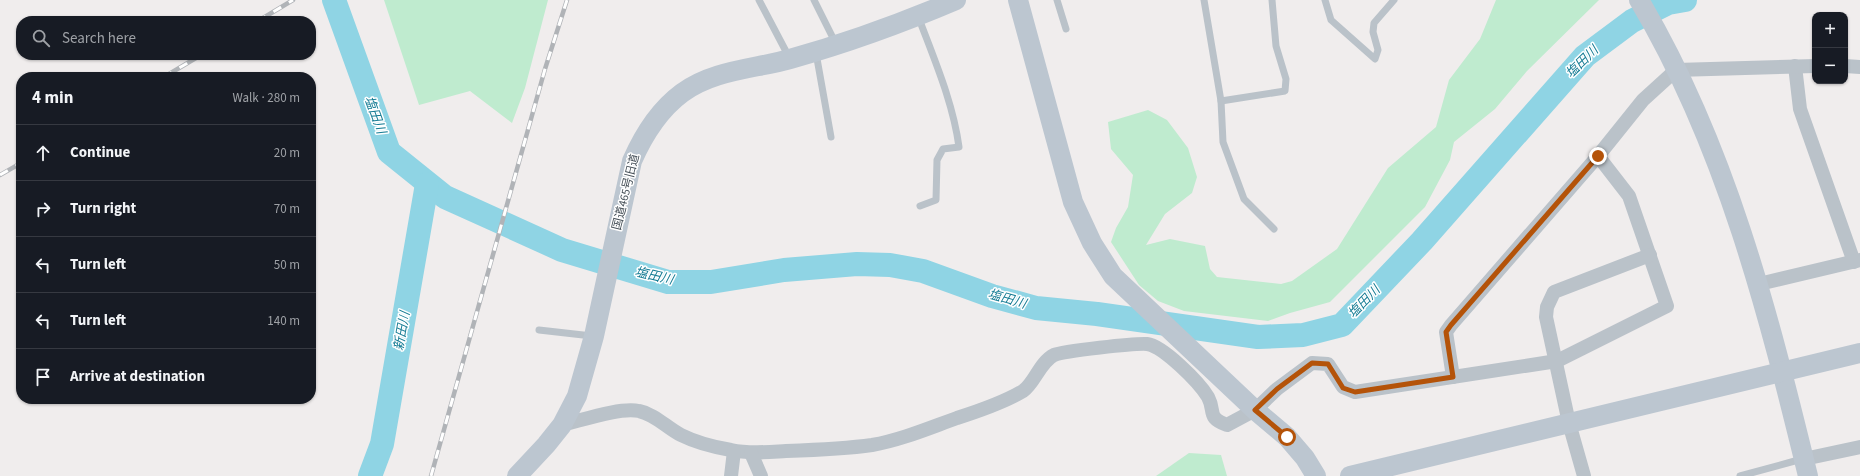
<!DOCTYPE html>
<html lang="en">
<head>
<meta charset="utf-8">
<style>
  :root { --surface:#171b24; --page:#20242c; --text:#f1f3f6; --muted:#9ea1a6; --line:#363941 }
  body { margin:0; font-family:"Source Sans 3","Noto Sans JP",sans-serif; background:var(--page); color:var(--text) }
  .controls { position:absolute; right:12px; top:12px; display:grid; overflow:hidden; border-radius:8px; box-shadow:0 1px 3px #0004 }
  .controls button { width:36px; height:36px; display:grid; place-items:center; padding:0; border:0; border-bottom:1px solid var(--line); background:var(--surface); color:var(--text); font:20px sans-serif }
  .stop { position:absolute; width:12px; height:12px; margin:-9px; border:3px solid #b45309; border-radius:50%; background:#fff }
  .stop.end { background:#b45309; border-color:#fff; box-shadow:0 1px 4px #0008 }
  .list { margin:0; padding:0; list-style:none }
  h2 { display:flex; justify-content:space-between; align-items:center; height:52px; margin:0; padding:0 16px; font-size:17px }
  h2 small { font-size:13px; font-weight:400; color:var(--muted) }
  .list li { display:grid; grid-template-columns:26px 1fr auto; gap:12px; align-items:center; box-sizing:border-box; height:56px; padding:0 16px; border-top:1px solid var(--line) }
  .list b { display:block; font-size:15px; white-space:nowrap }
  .list em { font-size:13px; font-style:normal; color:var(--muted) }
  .icon { flex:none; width:22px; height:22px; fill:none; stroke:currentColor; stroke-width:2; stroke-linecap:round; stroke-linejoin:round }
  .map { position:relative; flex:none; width:1860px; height:476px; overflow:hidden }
  .search { position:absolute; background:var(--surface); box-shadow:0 1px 3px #0004; left:16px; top:16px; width:300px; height:44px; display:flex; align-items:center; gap:10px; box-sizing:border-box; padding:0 14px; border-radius:16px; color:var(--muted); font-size:15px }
  .panel { position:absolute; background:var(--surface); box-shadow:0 1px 3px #0004; left:16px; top:72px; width:300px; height:332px; border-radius:16px }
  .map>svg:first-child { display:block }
  .green { fill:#bfebcf }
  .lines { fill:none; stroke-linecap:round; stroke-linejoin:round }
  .river { stroke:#8fd4e4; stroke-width:24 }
  .lane { stroke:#bac2c9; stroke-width:7 }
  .street { stroke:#bac2c9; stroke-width:14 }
  .secondary { stroke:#bcc6d0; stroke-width:20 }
  .rail-casing { stroke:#b0b3b7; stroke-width:4.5 }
  .rail { stroke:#fff; stroke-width:3; stroke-dasharray:9; stroke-linecap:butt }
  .route { stroke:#b45309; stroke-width:5 }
  .labels { text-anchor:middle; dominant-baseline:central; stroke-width:3; stroke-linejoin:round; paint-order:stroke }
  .street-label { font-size:12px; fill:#475159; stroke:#fff }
  .water-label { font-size:13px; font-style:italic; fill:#177d95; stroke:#fff }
</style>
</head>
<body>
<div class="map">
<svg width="1860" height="476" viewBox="0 0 1860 476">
  <rect width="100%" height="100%" fill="#f0eded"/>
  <g class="green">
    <polygon points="384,0 548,0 525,88 512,123 470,91 419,105"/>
    <polygon points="1496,0 1599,0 1527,71 1495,109 1454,142 1450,160 1425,207 1330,302 1290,313 1268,321 1184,311 1158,301 1139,285 1111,242 1116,228 1128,207 1133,175 1111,149 1108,122 1148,110 1167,120 1188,148 1197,177 1192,193 1165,214 1146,245 1170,239 1205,246 1210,269 1217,277 1281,284 1292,281 1337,249 1388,168 1436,127 1449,80 1480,39"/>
    <polygon points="1189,453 1221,455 1227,476 1156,476"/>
  </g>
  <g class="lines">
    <g class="river">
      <polyline points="334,0 389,152 445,197 562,250 668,282 711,282 784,270 857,264 890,265 923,271 992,296 1036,308 1097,314 1258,337 1303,335 1342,325 1422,241 1585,56 1632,21 1668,3 1685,0"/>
      <polyline points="370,476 382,444 427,184"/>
    </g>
    <g class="lane">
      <polyline points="759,0 790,59"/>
      <polyline points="814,0 836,44"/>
      <polyline points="1057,0 1066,29"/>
      <polyline points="1204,0 1221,101 1223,142 1244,199 1274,229"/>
      <polyline points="1325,0 1331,20 1375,59 1378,50 1373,32 1374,23 1394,0"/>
      <path d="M 918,16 C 934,59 953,102 959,147 L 943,149 L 937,160 L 936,200 L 920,206"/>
      <polyline points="816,53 831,137"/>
      <polyline points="1221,101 1285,91 1286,79 1276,46 1272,0"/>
      <polyline points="539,330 592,336"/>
      <polyline points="1740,476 1802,459"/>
    </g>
    <g class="street">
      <polyline points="1795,66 1800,109 1854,262"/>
      <polyline points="1845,66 1860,67"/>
      <polyline points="1759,284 1860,260"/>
      <polyline points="1453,377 1446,332 1451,325 1598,156 1643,100 1676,70 1815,66"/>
      <path d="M 562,425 C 583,420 620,407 639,411 C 655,414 667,428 681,435 C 697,443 713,447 731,450 C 749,454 768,452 786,451 C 815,450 844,449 872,445 C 901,440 929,428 957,418 C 979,411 1003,403 1023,391 C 1034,384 1040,362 1054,355 C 1063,351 1136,343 1147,344 C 1163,346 1199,382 1208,397 C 1216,412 1206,417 1227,425 L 1255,410 L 1277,389 L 1312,363 L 1328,364 L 1343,387 L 1355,392 L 1557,361 L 1667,306 L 1629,196 L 1598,156"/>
      <polyline points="751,453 761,476"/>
      <polyline points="1804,459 1860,447"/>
      <polyline points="731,476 734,451"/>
      <polyline points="1584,476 1569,423 1546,317 1547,307 1554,292 1650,255"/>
    </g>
    <g class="secondary">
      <polyline points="1018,0 1073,202 1092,243 1113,276 1255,410 1287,437 1305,458 1316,476"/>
      <path d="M 1639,0 C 1726,146 1768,312 1808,476"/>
      <path d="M 517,476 L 546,445 L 562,425 L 577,396 L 594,336 L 632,161 C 643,136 659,110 682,93 C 713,70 754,69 790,59 C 847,43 902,23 956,0"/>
      <polyline points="1350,476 1860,353"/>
    </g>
    <defs>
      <g id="rail">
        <polyline points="258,21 293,0"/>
        <polyline points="164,77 201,55"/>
        <polyline points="0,175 21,163"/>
        <polyline points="431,476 545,69 567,0"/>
      </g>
    </defs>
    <use href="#rail" class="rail-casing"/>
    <use href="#rail" class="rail"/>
  </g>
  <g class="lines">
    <polyline class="route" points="1287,437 1255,410 1277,389 1312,363 1328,364 1343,388 1355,392 1453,377 1446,332 1451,325 1598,156"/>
  </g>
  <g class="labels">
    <g class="street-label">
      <text transform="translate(626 192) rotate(-76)">国道465号旧道</text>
    </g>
    <g class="water-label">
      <text transform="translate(1582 62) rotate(-44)">塩田川</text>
      <text transform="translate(375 115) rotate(70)">塩田川</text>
      <text transform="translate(654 276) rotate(13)">塩田川</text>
      <text transform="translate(1007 299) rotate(16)">塩田川</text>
      <text transform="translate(1364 302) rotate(-46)">塩田川</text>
      <text transform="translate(402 331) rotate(-80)">新田川</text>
    </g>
  </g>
</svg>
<div class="controls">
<button>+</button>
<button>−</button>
</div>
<div class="stop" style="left:1287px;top:437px"></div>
<div class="stop end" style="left:1598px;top:156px"></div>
<div class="search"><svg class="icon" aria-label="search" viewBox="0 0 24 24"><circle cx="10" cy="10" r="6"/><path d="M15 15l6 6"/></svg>Search here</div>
<section class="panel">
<h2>4 min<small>Walk · 280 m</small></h2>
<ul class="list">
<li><svg class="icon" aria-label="ahead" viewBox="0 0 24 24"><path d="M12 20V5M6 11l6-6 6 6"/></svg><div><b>Continue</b></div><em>20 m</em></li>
<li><svg class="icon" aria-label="right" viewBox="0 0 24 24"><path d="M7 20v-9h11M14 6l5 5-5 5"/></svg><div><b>Turn right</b></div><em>70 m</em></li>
<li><svg class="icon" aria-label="left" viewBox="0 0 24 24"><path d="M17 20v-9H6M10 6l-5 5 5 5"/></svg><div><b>Turn left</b></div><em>50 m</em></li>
<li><svg class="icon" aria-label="left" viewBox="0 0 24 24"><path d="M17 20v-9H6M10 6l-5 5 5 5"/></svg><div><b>Turn left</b></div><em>140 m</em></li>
<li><svg class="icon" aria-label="arrive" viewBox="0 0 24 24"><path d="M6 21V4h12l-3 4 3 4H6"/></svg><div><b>Arrive at destination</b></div></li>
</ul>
</section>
</div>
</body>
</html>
